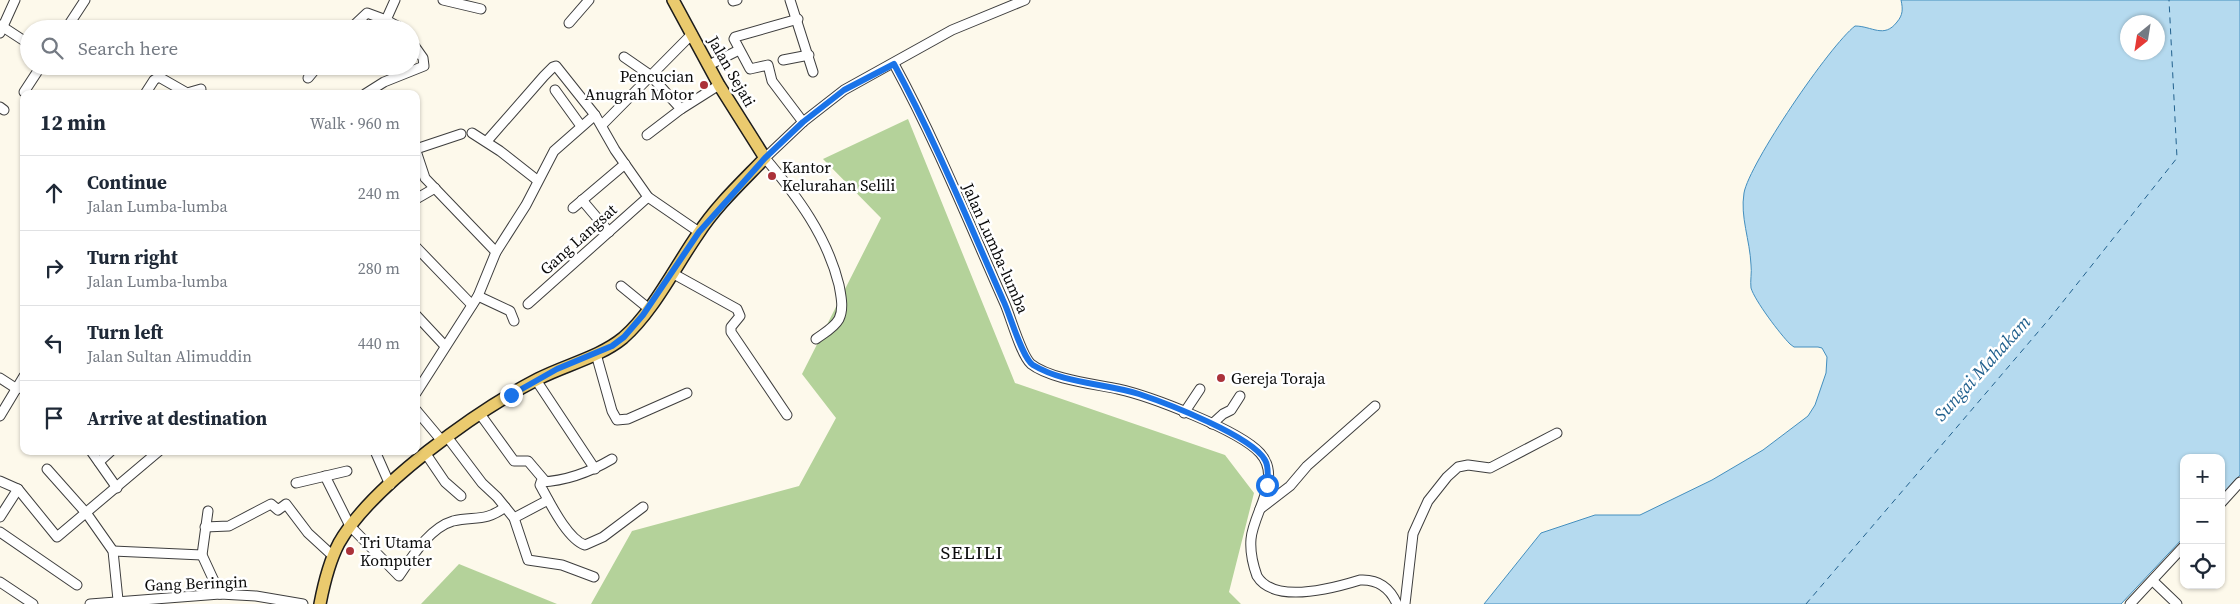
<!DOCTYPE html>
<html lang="en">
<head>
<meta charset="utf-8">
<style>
  :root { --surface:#fff; --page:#f6f6f7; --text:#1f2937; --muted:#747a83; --line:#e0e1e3 }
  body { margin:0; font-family:"Source Serif 4",serif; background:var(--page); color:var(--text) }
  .controls { position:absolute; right:15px; bottom:15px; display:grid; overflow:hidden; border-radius:10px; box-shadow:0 1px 4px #0004 }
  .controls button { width:45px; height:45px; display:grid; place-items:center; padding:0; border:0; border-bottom:1px solid var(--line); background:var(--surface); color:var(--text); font:25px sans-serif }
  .compass { position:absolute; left:2120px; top:15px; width:45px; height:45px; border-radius:50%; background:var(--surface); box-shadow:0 1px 4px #0004; rotate:210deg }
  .stop { position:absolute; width:15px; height:15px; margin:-11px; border:4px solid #1a73e8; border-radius:50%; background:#fff }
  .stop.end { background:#1a73e8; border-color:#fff; box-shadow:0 1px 5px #0008 }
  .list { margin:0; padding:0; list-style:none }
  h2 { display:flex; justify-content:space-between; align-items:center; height:65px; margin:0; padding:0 20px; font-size:21px }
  h2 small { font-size:16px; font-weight:400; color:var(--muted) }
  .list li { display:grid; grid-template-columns:32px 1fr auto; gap:15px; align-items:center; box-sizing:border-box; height:75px; padding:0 20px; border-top:1px solid var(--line) }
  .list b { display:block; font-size:19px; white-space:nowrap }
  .list p { margin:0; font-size:16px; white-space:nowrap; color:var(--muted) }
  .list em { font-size:16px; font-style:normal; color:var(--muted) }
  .icon { flex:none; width:28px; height:28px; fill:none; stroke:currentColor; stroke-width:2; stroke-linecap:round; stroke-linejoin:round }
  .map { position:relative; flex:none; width:2240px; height:604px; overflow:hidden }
  .search { position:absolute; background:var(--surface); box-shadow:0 1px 4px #0004; left:20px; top:20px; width:400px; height:55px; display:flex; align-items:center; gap:12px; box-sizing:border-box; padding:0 18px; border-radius:28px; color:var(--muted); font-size:19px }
  .panel { position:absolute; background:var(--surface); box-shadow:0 1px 4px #0004; left:20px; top:90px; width:400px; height:365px; border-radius:10px }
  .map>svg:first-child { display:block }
  .forest { fill:#b4d29a }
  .water { fill:#b5daef; stroke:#448fbe; fill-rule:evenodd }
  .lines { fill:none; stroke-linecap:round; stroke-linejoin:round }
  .ferry { stroke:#22618e; stroke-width:1; stroke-dasharray:6 5; stroke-linecap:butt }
  .minor-casing { stroke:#3e3e3e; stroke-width:11 }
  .major-casing { stroke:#1c1c1c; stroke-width:14 }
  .minor { stroke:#fff; stroke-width:9 }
  .major { stroke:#eaca6e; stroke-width:11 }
  .route { stroke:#1a73e8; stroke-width:6 }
  .poi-dot { fill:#ab323a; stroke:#fff; stroke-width:2 }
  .labels { text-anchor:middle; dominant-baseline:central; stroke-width:5; stroke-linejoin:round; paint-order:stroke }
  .street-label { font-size:16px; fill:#0b0b0b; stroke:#fff }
  .poi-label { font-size:16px; fill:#0b0b0b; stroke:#fff; text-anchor:start }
  .water-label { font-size:18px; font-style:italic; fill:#22618e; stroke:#fff }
  .quarter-label { font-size:19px; letter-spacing:1px; fill:#0b0b0b; stroke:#fff }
</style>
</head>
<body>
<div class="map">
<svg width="2240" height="604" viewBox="0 0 2240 604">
  <rect width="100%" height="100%" fill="#fdf9eb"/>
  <g class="forest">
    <polygon points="908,119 1015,383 1225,455 1254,493 1229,592 1241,604 591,604 632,531 799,486 836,418 802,374 881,218 823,159"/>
    <polygon points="459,564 557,604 421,604"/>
  </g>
  <path class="water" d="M 1901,0 L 2240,0 L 2240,475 L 2221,496 L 2221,458 L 2184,458 L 2184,537 L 2121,604 L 1484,604 L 1541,533 L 1595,515 L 1640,515 L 1712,480 L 1763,450 L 1808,416 L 1815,405 L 1826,373 L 1827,357 L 1822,348 L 1818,347 L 1794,347 L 1790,344 C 1780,334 1755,301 1751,288 C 1750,281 1752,272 1751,265 C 1750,240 1740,217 1744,193 C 1749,164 1830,45 1855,26 C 1872,26 1884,39 1897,22 C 1903,15 1903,9 1901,0 ZM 2128,22 L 2158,22 L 2158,52 L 2128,52 Z"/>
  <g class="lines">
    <polyline class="ferry" points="1806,604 2050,318 2177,158 2169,0"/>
    <defs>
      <g id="minor">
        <polyline points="395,0 386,20 403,29"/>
        <polyline points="443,0 481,9"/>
        <polyline points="790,0 813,72"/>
        <polyline points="733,1 737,0"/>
        <polyline points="798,19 735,37 734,39 750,69 768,65 772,81 803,122"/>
        <polyline points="569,23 589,0"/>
        <polyline points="0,25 29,44"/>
        <polyline points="66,29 85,0"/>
        <polyline points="350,29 367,13 386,20"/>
        <polyline points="0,33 15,0"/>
        <polyline points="624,57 650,75 681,109"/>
        <polyline points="783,60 809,55"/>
        <path d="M 894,64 C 936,141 969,223 1005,304 C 1011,318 1021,355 1031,364 C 1050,379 1094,384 1118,389 C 1150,396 1239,430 1260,453 C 1283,478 1253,513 1251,539 C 1250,551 1253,565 1257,576 C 1274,604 1331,589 1360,580 C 1378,579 1390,588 1397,604"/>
        <polyline points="709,65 739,50"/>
        <polyline points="308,78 318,66"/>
        <polyline points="555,90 581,126"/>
        <polyline points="24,92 41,66"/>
        <polyline points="145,94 154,80 159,77 187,93 201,89"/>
        <polyline points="365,94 384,82 424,66 423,58 411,41"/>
        <polyline points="0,107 4,110"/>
        <polyline points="602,125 692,34"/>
        <polyline points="472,133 500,151 537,180"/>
        <polyline points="647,135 681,109 719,85"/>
        <polyline points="487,141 544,76 553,67 556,66 595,115 615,150 648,197 699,232"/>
        <polyline points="416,149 461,134"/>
        <polyline points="416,151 425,178 496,252"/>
        <polyline points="416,199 435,188"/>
        <polyline points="582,200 609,232"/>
        <polyline points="573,208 625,164"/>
        <polyline points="416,247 472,305"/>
        <polyline points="672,273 737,309 740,316 731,327 731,332 787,415"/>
        <polyline points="621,286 648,308"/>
        <polyline points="478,296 510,311 514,321"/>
        <polyline points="528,304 648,197"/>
        <polyline points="416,315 445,346"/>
        <path d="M 816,339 C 824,333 834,328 839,319 C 844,308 841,296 839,285 C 827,236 797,196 765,158 L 803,122 L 844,90 L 952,30 L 1025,0"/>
        <polyline points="596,354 612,411 617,420 628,419 687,393"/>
        <polyline points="0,378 17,389"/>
        <polyline points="536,380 595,469"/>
        <polyline points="416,393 478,296 496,252 526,205 554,151 595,115"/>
        <polyline points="416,410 442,441"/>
        <polyline points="1184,413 1200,389"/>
        <polyline points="480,414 514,461 528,461 545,481"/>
        <polyline points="0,416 24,376"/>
        <polyline points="1212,424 1223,414 1231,410 1240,396"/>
        <polyline points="448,438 482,483 497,497 514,518 528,560 562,565 594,577"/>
        <polyline points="91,451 117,488"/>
        <polyline points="375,451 390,485"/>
        <polyline points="426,454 445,482 461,496"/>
        <path d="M 612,459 C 590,472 566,481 541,482 L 540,485 C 549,501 567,539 585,545 L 603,537 L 643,507"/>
        <polyline points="99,462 111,451"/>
        <polyline points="47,469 87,514 113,551 118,600"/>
        <path d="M 325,476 L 350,526 L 399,576 C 412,557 429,528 453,521 C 474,516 486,522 505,507"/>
        <polyline points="0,481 18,489 57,537 159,451"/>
        <polyline points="296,483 347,471"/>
        <polyline points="2221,503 2240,482"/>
        <polyline points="1260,509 1290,486 1307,466 1375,406"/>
        <polyline points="208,511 202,555 220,594"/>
        <polyline points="0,517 18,489"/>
        <polyline points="514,518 548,500"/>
        <polyline points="205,527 229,526 271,504 278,510 286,504 308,533 333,556"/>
        <polyline points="0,532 77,585"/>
        <polyline points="113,551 202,555"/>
        <polyline points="2153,581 2177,604"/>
        <polyline points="0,582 33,604"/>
        <polyline points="90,604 220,594 256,596 303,604"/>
        <polyline points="1405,604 1413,534 1428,501 1447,477 1458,467 1468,465 1490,468 1557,433"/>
        <polyline points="2130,604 2184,546"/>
      </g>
      <path id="major" d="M 320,604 C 324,583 329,562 339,543 C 372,485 478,410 538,379 C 565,365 600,357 623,338 C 653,312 675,267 698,234 C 716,206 742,182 765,158 L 719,85 L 673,0"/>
    </defs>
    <use href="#minor" class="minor-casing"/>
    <use href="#major" class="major-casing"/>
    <use href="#minor" class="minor"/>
    <use href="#major" class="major"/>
  </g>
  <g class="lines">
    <path class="route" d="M 511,395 L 557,369 L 612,346 L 624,337 L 643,315 L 699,232 L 765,158 L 803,122 L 844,90 L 894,64 C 935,140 968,221 1003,300 C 1010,314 1022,358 1033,365 C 1065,384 1104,383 1139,394 C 1166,403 1252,436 1265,460 C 1269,467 1268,477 1267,485"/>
  </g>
  <g class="poi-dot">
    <circle cx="704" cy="85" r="5"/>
    <circle cx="772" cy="176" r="5"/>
    <circle cx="1221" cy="378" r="5"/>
    <circle cx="350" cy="551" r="5"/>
  </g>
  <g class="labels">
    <g class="street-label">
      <text transform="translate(732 71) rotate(60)">Jalan Sejati</text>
      <text transform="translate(578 239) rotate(-42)">Gang Langsat</text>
      <text transform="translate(996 248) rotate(66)">Jalan Lumba-lumba</text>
      <text transform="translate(196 583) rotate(-2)">Gang Beringin</text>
    </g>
    <g class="poi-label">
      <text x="694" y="76" text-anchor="end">Pencucian<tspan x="694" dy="18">Anugrah Motor</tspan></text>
      <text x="782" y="167">Kantor<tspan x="782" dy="18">Kelurahan Selili</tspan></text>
      <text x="1231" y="378">Gereja Toraja</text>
      <text x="360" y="542">Tri Utama<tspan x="360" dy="18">Komputer</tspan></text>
    </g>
    <g class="water-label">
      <text transform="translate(1982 368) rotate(-48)">Sungai Mahakam</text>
    </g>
    <g class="quarter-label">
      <text x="972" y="552">SELILI</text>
    </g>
  </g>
</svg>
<div class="controls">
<button>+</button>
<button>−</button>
<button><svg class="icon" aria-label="locate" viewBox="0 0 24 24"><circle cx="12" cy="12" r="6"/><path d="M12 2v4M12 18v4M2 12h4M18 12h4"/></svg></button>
</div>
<svg class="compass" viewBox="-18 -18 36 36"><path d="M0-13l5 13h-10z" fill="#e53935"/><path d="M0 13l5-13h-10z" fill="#747a83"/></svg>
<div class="stop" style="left:1267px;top:485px"></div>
<div class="stop end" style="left:511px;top:395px"></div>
<div class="search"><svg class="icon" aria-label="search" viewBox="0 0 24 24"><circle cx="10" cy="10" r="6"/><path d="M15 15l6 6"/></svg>Search here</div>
<section class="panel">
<h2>12 min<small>Walk · 960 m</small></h2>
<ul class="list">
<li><svg class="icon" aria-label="ahead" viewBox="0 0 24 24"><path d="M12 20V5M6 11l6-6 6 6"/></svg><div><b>Continue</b><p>Jalan Lumba-lumba</p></div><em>240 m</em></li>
<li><svg class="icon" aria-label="right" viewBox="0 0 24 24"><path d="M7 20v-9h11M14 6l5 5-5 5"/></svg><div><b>Turn right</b><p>Jalan Lumba-lumba</p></div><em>280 m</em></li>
<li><svg class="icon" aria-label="left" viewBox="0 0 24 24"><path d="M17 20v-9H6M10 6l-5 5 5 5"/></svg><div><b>Turn left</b><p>Jalan Sultan Alimuddin</p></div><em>440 m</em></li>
<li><svg class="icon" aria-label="arrive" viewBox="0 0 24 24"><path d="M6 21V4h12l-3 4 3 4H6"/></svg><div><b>Arrive at destination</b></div></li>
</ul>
</section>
</div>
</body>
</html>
